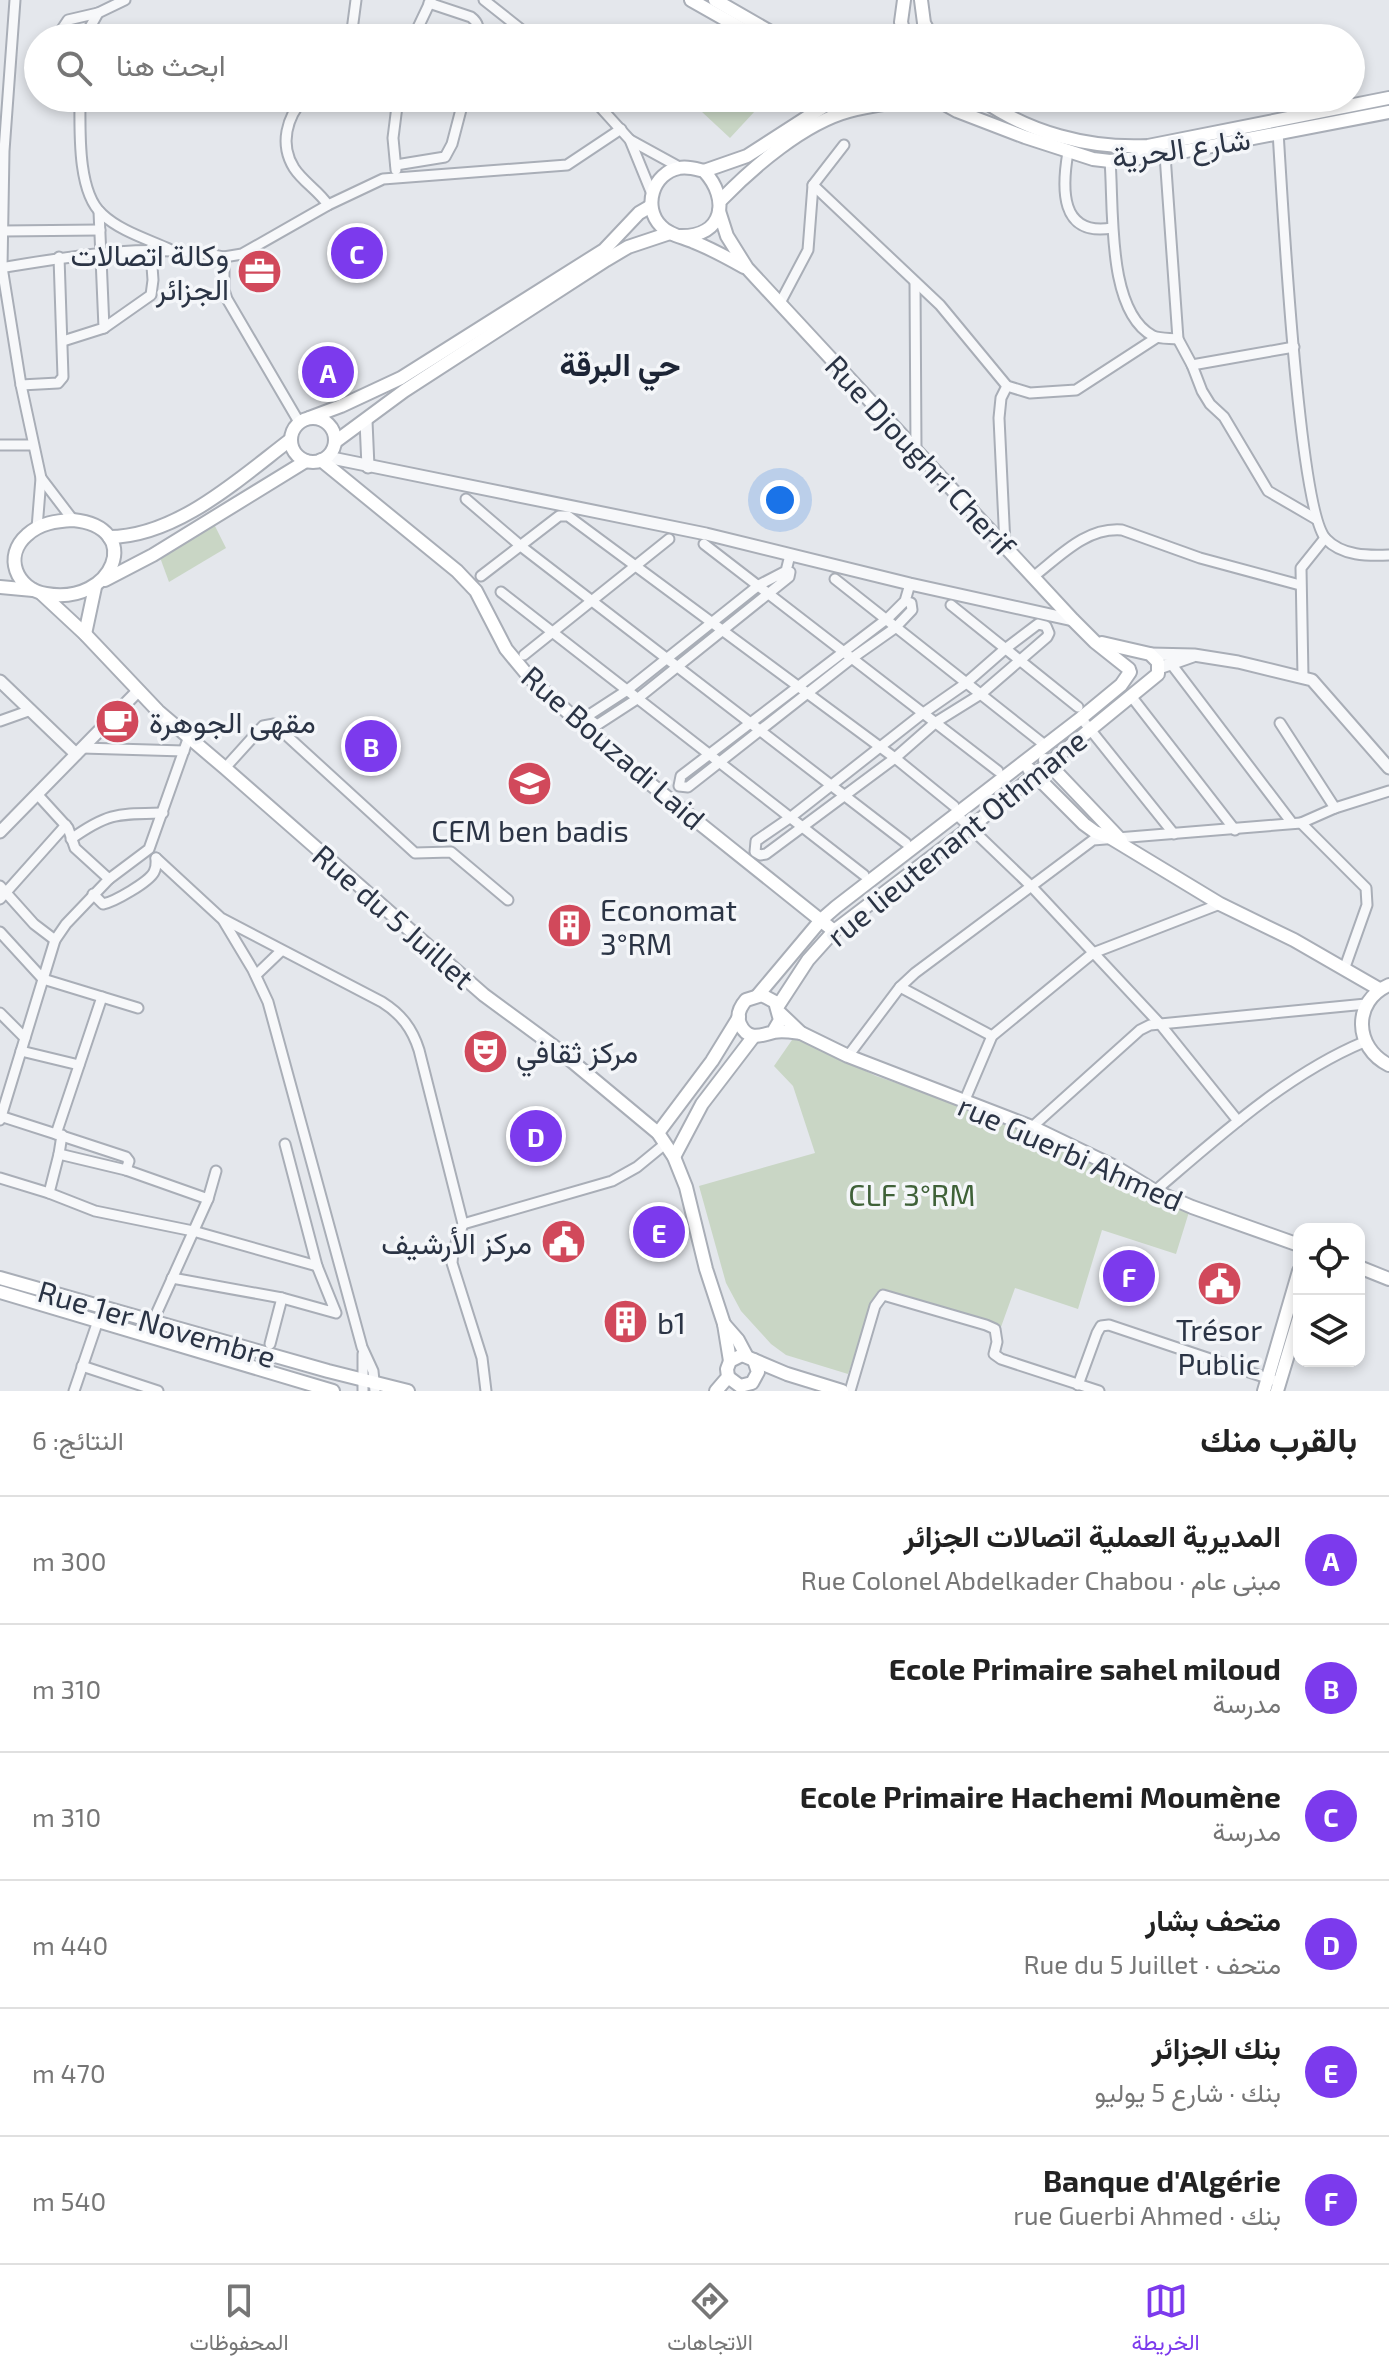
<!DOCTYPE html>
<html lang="ar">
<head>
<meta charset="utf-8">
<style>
  :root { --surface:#fff; --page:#f6f6f6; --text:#222; --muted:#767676; --line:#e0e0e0; --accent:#7c3aed }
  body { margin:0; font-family:"Exo 2",Vazirmatn,sans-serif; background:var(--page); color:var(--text); direction:rtl }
  .controls { position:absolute; right:24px; bottom:24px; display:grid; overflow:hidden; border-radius:16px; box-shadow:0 4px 12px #0003 }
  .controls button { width:72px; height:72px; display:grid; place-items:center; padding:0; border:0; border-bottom:2px solid var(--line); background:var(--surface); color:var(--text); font:40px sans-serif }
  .you { position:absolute; left:780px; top:500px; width:28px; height:28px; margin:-20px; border:6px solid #fff; border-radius:50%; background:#1a73e8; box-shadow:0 0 0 12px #1a73e833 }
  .badge { display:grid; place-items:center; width:52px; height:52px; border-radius:50%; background:var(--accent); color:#fff; font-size:26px; font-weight:700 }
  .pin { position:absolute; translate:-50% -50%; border:4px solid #fff; box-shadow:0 2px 8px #0006 }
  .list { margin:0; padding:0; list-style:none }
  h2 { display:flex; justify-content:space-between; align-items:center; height:104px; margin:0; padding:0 32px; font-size:34px }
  h2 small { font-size:26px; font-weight:400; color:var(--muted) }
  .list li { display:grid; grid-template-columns:52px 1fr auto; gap:24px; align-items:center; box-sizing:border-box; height:128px; padding:0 32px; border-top:2px solid var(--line) }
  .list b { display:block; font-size:30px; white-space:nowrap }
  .list p { margin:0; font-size:26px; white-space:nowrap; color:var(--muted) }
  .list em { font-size:26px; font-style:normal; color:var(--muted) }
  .icon { flex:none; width:44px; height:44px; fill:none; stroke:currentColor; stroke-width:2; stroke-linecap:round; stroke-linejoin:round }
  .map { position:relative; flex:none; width:1389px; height:1391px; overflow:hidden; direction:ltr }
  .search { position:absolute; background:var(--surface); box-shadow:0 4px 12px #0003; left:24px; right:24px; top:24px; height:88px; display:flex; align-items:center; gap:20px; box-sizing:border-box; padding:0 28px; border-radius:44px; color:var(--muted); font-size:30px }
  .sheet { height:872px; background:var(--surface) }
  nav { display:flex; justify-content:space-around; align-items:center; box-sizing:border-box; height:112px; border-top:2px solid var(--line); background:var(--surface); font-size:22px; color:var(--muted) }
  nav a { display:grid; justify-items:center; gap:4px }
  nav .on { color:var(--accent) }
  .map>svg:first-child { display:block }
  .green { fill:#c9d6c5 }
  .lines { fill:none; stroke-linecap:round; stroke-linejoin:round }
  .minor-casing { stroke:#a9aeb7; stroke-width:13 }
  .tertiary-casing { stroke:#a9aeb7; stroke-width:15 }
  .secondary-casing { stroke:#a9aeb7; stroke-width:16 }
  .minor { stroke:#f7f8fa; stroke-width:9 }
  .tertiary { stroke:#f7f8fa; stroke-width:11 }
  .secondary { stroke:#fff; stroke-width:12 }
  .labels { text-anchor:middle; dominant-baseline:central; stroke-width:7; stroke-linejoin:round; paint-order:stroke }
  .street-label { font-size:30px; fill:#2b3445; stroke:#f4f6f9 }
  .poi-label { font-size:30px; fill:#2b3445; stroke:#f4f6f9; text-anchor:start }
  .park-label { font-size:30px; fill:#3f6138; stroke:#f4f6f9 }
  .neighbourhood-label { font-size:32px; font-weight:bold; fill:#1d2536; stroke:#f4f6f9 }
</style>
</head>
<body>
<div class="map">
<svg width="1389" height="1391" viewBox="0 0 1389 1391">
  <rect width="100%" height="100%" fill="#e4e7ec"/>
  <g class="green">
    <polygon points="687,98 741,98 755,111 730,138"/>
    <polygon points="211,518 226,548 169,582 158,552"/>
    <polygon points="801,1039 876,1076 997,1117 1071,1149 1155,1198 1189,1212 1176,1254 1102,1230 1078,1309 1015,1288 1001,1327 886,1291 876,1296 848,1374 786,1355 771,1344 741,1311 726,1283 699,1186 815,1153 793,1086 774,1066 792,1040"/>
  </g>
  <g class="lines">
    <defs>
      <g id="minor">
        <polyline points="15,0 4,151 2,267 21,385 41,478 37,528"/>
        <polyline points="484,0 532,38"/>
        <path d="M 429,3 L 471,17 C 479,23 479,29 478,38"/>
        <polyline points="56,38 68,20 98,13"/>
        <polyline points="84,38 98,13 125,0"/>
        <polyline points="351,38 356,0"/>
        <polyline points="413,38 431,0"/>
        <path d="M 80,98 C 80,129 77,192 102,214 C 120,231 147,239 169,249"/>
        <path d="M 304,98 C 287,117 279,144 294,168 C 303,182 319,191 328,205"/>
        <polyline points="592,98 630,140 652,194"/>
        <path d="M 1278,132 C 1282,191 1298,510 1326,539 C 1342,556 1368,556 1389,555"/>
        <polyline points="630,140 681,168"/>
        <path d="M 1068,152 C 1062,187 1059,237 1112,228"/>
        <polyline points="1165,155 1178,339 1192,365 1202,391 1210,404 1224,417 1268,491 1316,519"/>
        <path d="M 1110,161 C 1114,207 1106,311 1153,336 C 1160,339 1170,338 1178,339"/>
        <polyline points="396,165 445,157 452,144 464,98"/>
        <polyline points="396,170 393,138 398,98"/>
        <polyline points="813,185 940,305 1007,386 1030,393 1076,390 1156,338"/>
        <polyline points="3,231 100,230"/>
        <path d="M 0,268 C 73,256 150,242 224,257"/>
        <polyline points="915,282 916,449"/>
        <polyline points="780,303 808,250 813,185 844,145"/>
        <polyline points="104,328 151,295 153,280 151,252"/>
        <polyline points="63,341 104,328 99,211"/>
        <polyline points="1192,365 1294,347"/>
        <polyline points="21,385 58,383 63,377 59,257"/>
        <polyline points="299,422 227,299 224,290 224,257 242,254 328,205 383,179 567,165 621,129"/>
        <polyline points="0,445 33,445"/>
        <polyline points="41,478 73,520"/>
        <polyline points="466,499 522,547 906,843"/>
        <polyline points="704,544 998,771"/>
        <polyline points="1005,545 999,418 1001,398 1007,386"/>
        <polyline points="786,571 759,585 626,691 586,717 597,725 637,699 789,577 790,572 786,571 790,555"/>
        <polyline points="481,576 559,516 568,516 895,758 954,806"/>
        <path d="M 1033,577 C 1060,556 1086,527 1122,530 L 1200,558 L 1300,585"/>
        <polyline points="835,579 1041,742"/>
        <polyline points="501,592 864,875"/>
        <polyline points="905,601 911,603 912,610 895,628 851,659 688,787 679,786 681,776 888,618 905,601 910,584"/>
        <polyline points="951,605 1078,707"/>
        <polygon points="1038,624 1046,626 1049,633 1047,637 981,694 936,722 895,758 766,854 760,855 755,852 756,841 791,817 922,714 965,684 1005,649"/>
        <polyline points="524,655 669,539"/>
        <polyline points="1172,665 1292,823"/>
        <polyline points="1303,677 1301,568 1325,538"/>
        <polyline points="1131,696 1235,830"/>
        <polyline points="1081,718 1174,834"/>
        <polyline points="0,721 31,710"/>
        <polyline points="1280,723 1335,808 1301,823 1366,888 1367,905 1345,967"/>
        <polyline points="82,748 184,751"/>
        <polyline points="225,768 263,726 274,724 415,853 451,852 508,900"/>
        <polyline points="37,794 68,828 75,848 109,879"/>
        <polyline points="1335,808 1389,791"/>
        <polyline points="956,814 1032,887 1160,1024 1238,1121"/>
        <path d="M 71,839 C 109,812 118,814 163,813"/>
        <path d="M 156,858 L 221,918 L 382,1002 C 401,1014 412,1028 419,1050 L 463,1224 L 453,1252 L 452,1263 L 482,1358 L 486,1391"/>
        <polyline points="0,886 34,924 55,940"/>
        <path d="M 93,894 L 103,904 C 114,902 149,882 154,872 C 157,866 156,864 156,858"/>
        <polyline points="0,899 66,825"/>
        <polyline points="223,920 253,970 268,1002 362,1347 373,1371 375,1391"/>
        <polyline points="0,932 43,979 138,1008"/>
        <polyline points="256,975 281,951"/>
        <polyline points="900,987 992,1036"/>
        <polyline points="102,997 56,1134 126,1157 129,1161 126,1170"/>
        <polyline points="0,1013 25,1038"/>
        <polyline points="21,1051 79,1065"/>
        <polyline points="848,1056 900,987 915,973 1093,840 1301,823"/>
        <polyline points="964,1102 992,1036 1093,953 1220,904"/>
        <polyline points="0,1116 56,1134"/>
        <polyline points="0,1120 55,940 66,924 109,879 149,849 188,739"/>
        <polyline points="1032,1127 1140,1030 1150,1025 1366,1004"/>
        <polyline points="62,1135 59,1154 126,1170 208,1199"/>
        <polyline points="59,1154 49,1193 95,1211 193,1231 317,1266"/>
        <polyline points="0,1178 49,1193"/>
        <path d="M 1155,1191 C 1218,1137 1287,1074 1364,1042"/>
        <polyline points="463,1224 612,1181 637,1167 665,1144"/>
        <polyline points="172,1278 282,1298 336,1313 317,1266 285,1144"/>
        <polyline points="153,1321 208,1199 216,1171"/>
        <polyline points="270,1344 282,1298"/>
        <polyline points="363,1354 363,1391"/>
        <polyline points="82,1366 158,1391"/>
        <polyline points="1078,1385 1097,1333 1101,1326 1109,1325 1273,1380"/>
        <polyline points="74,1391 103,1306"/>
        <polyline points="850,1391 875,1306 883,1295 986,1325 995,1329 997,1342 994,1354 1001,1359 1099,1391"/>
      </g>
      <g id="tertiary">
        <polyline points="366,421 368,467"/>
        <polyline points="327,457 706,534 910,584 1073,620"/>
        <polyline points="1150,654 1194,655 1238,662 1312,680 1389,768"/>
        <polyline points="1159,668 1193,656"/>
        <polyline points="0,681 76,754"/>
        <polyline points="0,832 138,691"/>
      </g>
      <g id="secondary">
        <polyline points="691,0 758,38"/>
        <polyline points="715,0 781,38"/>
        <polyline points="904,0 901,22 905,38"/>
        <polyline points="921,0 924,23 932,38"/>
        <polyline points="934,98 957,111 1025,137 1093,159 1110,161 1165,155 1389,112"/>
        <path d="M 980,98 C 1028,133 1089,149 1148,146 L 1389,98"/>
        <polyline points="704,171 747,156 837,98"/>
        <path d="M 721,200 C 753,167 804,123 849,111 C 870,105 894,103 916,98"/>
        <polyline points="719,211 727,236 747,268 1073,620 1095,642 1129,669"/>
        <path d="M 680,236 C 724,237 730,199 704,171 C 696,169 688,166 679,168 C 653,173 642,207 661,226 C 669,235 683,237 694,242 C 712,249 728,258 744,267"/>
        <circle cx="313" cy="440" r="22"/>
        <polyline points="309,418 341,406 401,378 604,250 639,213 651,206"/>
        <polyline points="335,442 404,391 606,260 628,247 670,233"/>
        <polyline points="321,460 457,571 476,591 506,649 530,678 623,762 834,931"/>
        <path d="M 73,520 C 145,527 114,606 46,594 C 16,589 3,556 27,535 C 40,523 56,521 73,520 Z"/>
        <path d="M 109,537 C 176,537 239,479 290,440"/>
        <polyline points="105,580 153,555 306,461"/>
        <polyline points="0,587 33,590"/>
        <polyline points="42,594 85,634 158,711 225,768 484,995 556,1048 658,1133 674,1157 686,1187 706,1269 724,1324 730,1361"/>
        <polyline points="85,634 95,587"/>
        <polyline points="1045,760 1121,840"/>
        <polyline points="1029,769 1084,824 1095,832 1111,838 1220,904 1294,940 1379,989"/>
        <path d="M 1389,985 C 1352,1001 1354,1048 1389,1065"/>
        <polyline points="758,995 821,920 836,907 1081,718 1121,685 1130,672"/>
        <polyline points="778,1006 808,960 834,931 971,827 1158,674 1158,662 1150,654 1102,643"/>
        <polyline points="780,1013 801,1033 848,1056 1032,1127 1117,1168 1155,1191 1192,1207 1299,1245"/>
        <path d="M 773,1032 L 780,1020 L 775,1002 L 762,995 L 746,1000 C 740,1007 736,1015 740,1024 C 748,1042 762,1035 774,1032 C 782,1030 793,1032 801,1033"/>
        <polyline points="658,1133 712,1061 739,1017"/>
        <polyline points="674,1157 702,1104 754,1036"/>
        <polyline points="1359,1267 1389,1279"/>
        <polyline points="0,1278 328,1371 408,1391"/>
        <polyline points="0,1292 333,1391"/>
        <polyline points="724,1324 738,1340 746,1355"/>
        <polyline points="728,1377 740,1386 752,1383 758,1372 754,1360"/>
        <polyline points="716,1391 728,1377 727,1369 730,1361 742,1355 787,1374 842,1391"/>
        <polyline points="1264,1391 1299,1271"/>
        <polyline points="1277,1391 1299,1318"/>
      </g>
    </defs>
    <use href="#minor" class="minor-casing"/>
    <use href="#tertiary" class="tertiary-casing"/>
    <use href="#secondary" class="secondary-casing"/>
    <use href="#minor" class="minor"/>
    <use href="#tertiary" class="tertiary"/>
    <use href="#secondary" class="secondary"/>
  </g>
  <defs>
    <symbol id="office-disc" viewBox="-11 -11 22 22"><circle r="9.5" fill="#d1495b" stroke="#f4f6f9"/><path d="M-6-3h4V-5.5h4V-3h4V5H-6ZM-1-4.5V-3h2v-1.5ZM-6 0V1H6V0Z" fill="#fff"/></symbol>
    <symbol id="cafe-disc" viewBox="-11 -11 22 22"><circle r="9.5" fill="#d1495b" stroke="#f4f6f9"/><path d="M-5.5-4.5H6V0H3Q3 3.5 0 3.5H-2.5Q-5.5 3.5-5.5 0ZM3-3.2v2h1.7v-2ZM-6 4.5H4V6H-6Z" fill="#fff"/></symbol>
    <symbol id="school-disc" viewBox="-11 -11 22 22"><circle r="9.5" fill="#d1495b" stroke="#f4f6f9"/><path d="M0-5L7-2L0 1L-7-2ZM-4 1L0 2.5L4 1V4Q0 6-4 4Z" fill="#fff"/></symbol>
    <symbol id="building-disc" viewBox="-11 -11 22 22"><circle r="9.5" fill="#d1495b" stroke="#f4f6f9"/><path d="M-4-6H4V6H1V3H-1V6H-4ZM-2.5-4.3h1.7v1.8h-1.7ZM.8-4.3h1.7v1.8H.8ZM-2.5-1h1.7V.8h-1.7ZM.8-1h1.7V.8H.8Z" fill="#fff"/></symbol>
    <symbol id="theatre-disc" viewBox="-11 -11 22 22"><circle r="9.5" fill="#d1495b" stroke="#f4f6f9"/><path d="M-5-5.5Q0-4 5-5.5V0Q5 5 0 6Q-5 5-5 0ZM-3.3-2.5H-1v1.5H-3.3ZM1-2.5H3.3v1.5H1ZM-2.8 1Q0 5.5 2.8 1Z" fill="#fff"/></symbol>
    <symbol id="civic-disc" viewBox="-11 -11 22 22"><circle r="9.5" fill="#d1495b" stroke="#f4f6f9"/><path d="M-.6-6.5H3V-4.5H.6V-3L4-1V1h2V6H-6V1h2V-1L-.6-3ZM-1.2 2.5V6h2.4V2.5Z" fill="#fff"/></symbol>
  </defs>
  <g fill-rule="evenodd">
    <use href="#office-disc" x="234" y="246" width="51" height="51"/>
    <use href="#cafe-disc" x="92" y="696" width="51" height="51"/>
    <use href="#school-disc" x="504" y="758" width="51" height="51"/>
    <use href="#building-disc" x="544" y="900" width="51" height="51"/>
    <use href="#theatre-disc" x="460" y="1026" width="51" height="51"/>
    <use href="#civic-disc" x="538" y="1216" width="51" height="51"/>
    <use href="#civic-disc" x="1194" y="1258" width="51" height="51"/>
    <use href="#building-disc" x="600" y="1296" width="51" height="51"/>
  </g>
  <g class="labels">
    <g class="street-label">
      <text transform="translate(1181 147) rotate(-8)">شارع الحرية</text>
      <text transform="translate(921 455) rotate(47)">Rue Djoughri Cherif</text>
      <text transform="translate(614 747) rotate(41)">Rue Bouzadi Laid</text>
      <text transform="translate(956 837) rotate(-39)">rue lieutenant Othmane</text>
      <text transform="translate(394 916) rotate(41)">Rue du 5 Juillet</text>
      <text transform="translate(1071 1152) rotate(24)">rue Guerbi Ahmed</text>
      <text transform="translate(157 1323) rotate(16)">Rue 1er Novembre</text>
    </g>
    <g class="poi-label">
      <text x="229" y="254" text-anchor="end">وكالة اتصالات<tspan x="229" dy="34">الجزائر</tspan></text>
      <text x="149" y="721">مقهى الجوهرة</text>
      <text x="530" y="830" text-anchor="middle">CEM ben badis</text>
      <text x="600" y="909">Economat<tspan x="600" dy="34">3°RM</tspan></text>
      <text x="516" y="1051">مركز ثقافي</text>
      <text x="532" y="1242" text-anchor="end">مركز الأرشيف</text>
      <text x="657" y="1322">b1</text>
      <text x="1219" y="1329" text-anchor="middle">Trésor<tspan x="1219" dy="34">Public</tspan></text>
    </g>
    <g class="park-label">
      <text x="912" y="1194">CLF 3°RM</text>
    </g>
    <g class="neighbourhood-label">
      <text x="620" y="363">حي البرقة</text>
    </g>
  </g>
</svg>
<div class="controls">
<button><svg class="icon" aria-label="locate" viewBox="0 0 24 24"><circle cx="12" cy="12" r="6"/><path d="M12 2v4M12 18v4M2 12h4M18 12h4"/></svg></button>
<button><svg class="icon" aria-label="layers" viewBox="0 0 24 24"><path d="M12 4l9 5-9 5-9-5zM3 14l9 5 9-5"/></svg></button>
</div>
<div class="you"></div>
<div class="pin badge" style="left:328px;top:372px">A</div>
<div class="pin badge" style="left:371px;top:746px">B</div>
<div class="pin badge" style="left:357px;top:253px">C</div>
<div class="pin badge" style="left:536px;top:1136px">D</div>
<div class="pin badge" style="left:659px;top:1232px">E</div>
<div class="pin badge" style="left:1129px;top:1276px">F</div>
<div class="search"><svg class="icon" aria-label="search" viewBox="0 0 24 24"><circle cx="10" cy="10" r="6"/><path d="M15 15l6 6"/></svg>ابحث هنا</div>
</div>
<section class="sheet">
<h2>بالقرب منك<small>النتائج: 6</small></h2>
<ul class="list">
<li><span class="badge">A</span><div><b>المديرية العملية اتصالات الجزائر</b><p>مبنى عام · Rue Colonel Abdelkader Chabou</p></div><em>300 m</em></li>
<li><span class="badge">B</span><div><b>Ecole Primaire sahel miloud</b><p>مدرسة</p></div><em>310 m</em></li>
<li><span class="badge">C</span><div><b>Ecole Primaire Hachemi Moumène</b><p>مدرسة</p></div><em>310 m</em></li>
<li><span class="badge">D</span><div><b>متحف بشار</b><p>متحف · Rue du 5 Juillet</p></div><em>440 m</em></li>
<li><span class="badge">E</span><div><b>بنك الجزائر</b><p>بنك · شارع 5 يوليو</p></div><em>470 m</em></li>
<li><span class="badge">F</span><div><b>Banque d'Algérie</b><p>بنك · rue Guerbi Ahmed</p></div><em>540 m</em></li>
</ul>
</section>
<nav>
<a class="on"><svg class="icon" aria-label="map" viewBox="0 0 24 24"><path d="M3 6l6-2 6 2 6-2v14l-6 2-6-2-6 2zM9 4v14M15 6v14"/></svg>الخريطة</a>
<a><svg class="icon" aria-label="directions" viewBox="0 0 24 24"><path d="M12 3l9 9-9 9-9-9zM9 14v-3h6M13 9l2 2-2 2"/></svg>الاتجاهات</a>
<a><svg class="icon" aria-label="saved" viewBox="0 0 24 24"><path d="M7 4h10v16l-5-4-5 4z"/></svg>المحفوظات</a>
</nav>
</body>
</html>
